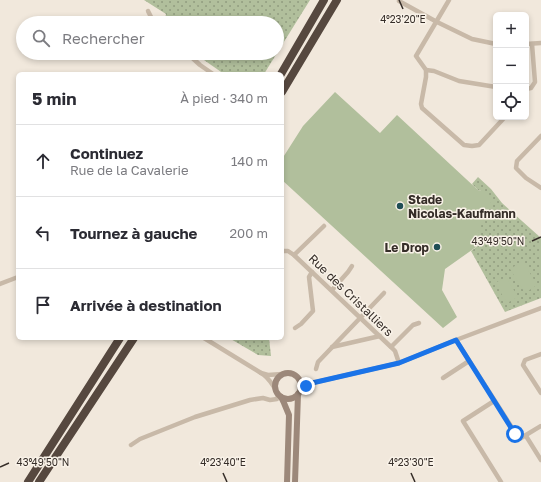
<!DOCTYPE html>
<html lang="fr">
<head>
<meta charset="utf-8">
<style>
  :root { --surface:#fff; --page:#f7f7f7; --text:#2b2b33; --muted:#7c7c81; --line:#e1e1e2 }
  body { margin:0; font-family:"Golos Text",sans-serif; background:var(--page); color:var(--text) }
  .controls { position:absolute; right:12px; top:12px; display:grid; overflow:hidden; border-radius:6px; box-shadow:0 2px 6px #0003 }
  .controls button { width:36px; height:36px; display:grid; place-items:center; padding:0; border:0; border-bottom:1px solid var(--line); background:var(--surface); color:var(--text); font:20px sans-serif }
  .stop { position:absolute; width:12px; height:12px; margin:-9px; border:3px solid #1a73e8; border-radius:50%; background:#fff }
  .stop.end { background:#1a73e8; border-color:#fff; box-shadow:0 1px 4px #0008 }
  .list { margin:0; padding:0; list-style:none }
  h2 { display:flex; justify-content:space-between; align-items:center; height:52px; margin:0; padding:0 16px; font-size:17px }
  h2 small { font-size:13px; font-weight:400; color:var(--muted) }
  .list li { display:grid; grid-template-columns:26px 1fr auto; gap:12px; align-items:center; box-sizing:border-box; height:72px; padding:0 16px; border-top:1px solid var(--line) }
  .list b { display:block; font-size:15px; white-space:nowrap }
  .list p { margin:0; font-size:13px; white-space:nowrap; color:var(--muted) }
  .list em { font-size:13px; font-style:normal; color:var(--muted) }
  .icon { flex:none; width:22px; height:22px; fill:none; stroke:currentColor; stroke-width:2; stroke-linecap:round; stroke-linejoin:round }
  .map { position:relative; flex:none; width:541px; height:482px; overflow:hidden }
  .search { position:absolute; background:var(--surface); box-shadow:0 2px 6px #0003; left:16px; top:16px; width:268px; height:44px; display:flex; align-items:center; gap:10px; box-sizing:border-box; padding:0 14px; border-radius:22px; color:var(--muted); font-size:15px }
  .panel { position:absolute; background:var(--surface); box-shadow:0 2px 6px #0003; left:16px; top:72px; width:268px; height:268px; border-radius:6px }
  .map>svg:first-child { display:block }
  .green { fill:url(#green-dots) }
  .pitch { fill:#b1bf9c }
  .lines { fill:none; stroke-linecap:round; stroke-linejoin:round }
  .street { stroke:#c8b9a8; stroke-width:4.5 }
  .secondary { stroke:#9c887a; stroke-width:6 }
  .highway { stroke:#56483f; stroke-width:8 }
  .route { stroke:#1a73e8; stroke-width:5 }
  .ticks { fill:none; stroke:#352d28; stroke-width:1.5 }
  .poi-dot { fill:#1f4e55; stroke:#f9f2e8; stroke-width:1.5 }
  .labels { text-anchor:middle; dominant-baseline:central; stroke-width:3; stroke-linejoin:round; paint-order:stroke }
  .poi-label { font-size:12px; font-weight:bold; fill:#352d28; stroke:#f9f2e8; text-anchor:start }
  .street-label { font-size:12px; fill:#352d28; stroke:#f9f2e8 }
  .ticks-label { font-size:10px; text-anchor:middle; fill:#352d28; stroke:#f9f2e8; stroke-width:3; stroke-linejoin:round; paint-order:stroke }
</style>
</head>
<body>
<div class="map">
<svg width="541" height="482" viewBox="0 0 541 482">
  <defs>
    <pattern id="green-dots" width="8" height="8" patternUnits="userSpaceOnUse"><rect width="8" height="8" fill="#b1bf9c"/><path d="M2 2h.1M6 6h.1" fill="none" stroke="#919c7f" stroke-width="1.8" stroke-linecap="round"/></pattern>
  </defs>
  <rect width="100%" height="100%" fill="#f1e8dc"/>
  <g class="green">
    <polygon points="144,0 310,0 277,53 277,23 164,23 166,14"/>
    <polygon points="194,53 277,53 264,74 224,74"/>
    <polygon points="478,177 491,189 502,203 541,238 541,298 505,312 471,251 486,240 477,235 481,190 479,191 472,184"/>
    <polygon points="229,338 269,338 271,356 258,355"/>
  </g>
  <g class="pitch">
    <polygon points="335,92 380,133 397,115 479,191 481,190 492,200 477,235 486,240 445,269 442,290 457,317 443,328 282,180 282,159 303,126"/>
    <polygon points="523,261 537,285 525,293 510,269"/>
    <polygon points="506,277 518,297 507,303 495,283"/>
  </g>
  <g class="lines">
    <g class="street">
      <polyline points="449,0 416,56 426,70 426,77 421,104 422,108 464,145 472,146 479,145 505,117"/>
      <polyline points="399,1 437,22 472,39 496,44"/>
      <polyline points="148,11 154,23"/>
      <polyline points="526,44 541,43"/>
      <polyline points="187,53 200,65 213,74"/>
      <polyline points="426,70 434,71 459,81 496,87"/>
      <polyline points="526,89 531,88 535,82 532,44"/>
      <polyline points="541,136 517,161 516,168 526,178 541,188"/>
      <polyline points="282,251 288,251 294,255 391,347 395,351 399,363"/>
      <polyline points="294,255 324,226"/>
      <polyline points="0,284 18,277"/>
      <polyline points="332,290 348,272 352,266"/>
      <polyline points="295,328 301,324 313,311 309,277 312,272"/>
      <polyline points="204,338 261,373"/>
      <polyline points="456,340 518,437 521,438 541,426"/>
      <polyline points="332,347 380,336"/>
      <polyline points="391,347 413,325 419,323"/>
      <polyline points="541,354 525,360 523,365 541,393"/>
      <polyline points="316,369 318,362 384,293"/>
      <path d="M 298,378 C 303,382 306,383 312,383"/>
      <polyline points="443,378 469,361"/>
      <path d="M 274,387 C 270,381 267,376 261,373 L 268,375 L 282,374"/>
      <polyline points="299,392 312,383 399,363 456,340 541,308"/>
      <polyline points="494,401 463,421 501,482"/>
      <polyline points="526,436 541,460"/>
      <polyline points="131,445 140,439 195,417 250,400 263,398 270,400 277,399 278,395"/>
    </g>
    <g class="secondary">
      <circle cx="288" cy="386" r="13"/>
      <polyline points="281,397 284,403 289,415 287,482"/>
      <polyline points="295,482 298,394"/>
    </g>
    <g class="highway">
      <polyline points="281,74 324,0"/>
      <polyline points="282,92 337,0"/>
      <polyline points="28,482 120,338"/>
      <polyline points="39,482 134,338"/>
    </g>
  </g>
  <g class="lines">
    <polyline class="route" points="306,386 312,383 399,363 456,340 515,434"/>
  </g>
  <path class="ticks" d="M 399,0 L 403,9M 532,241 L 541,237M 0,467 L 9,463M 223,473 L 227,482M 411,473 L 415,482"/>
  <g class="poi-dot">
    <circle cx="400" cy="206" r="4"/>
    <circle cx="437" cy="247" r="4"/>
  </g>
  <g class="labels">
    <g class="poi-label">
      <text x="408" y="199">Stade<tspan x="408" dy="14">Nicolas-Kaufmann</tspan></text>
      <text x="429" y="247" text-anchor="end">Le Drop</text>
    </g>
    <g class="street-label">
      <text transform="translate(351 295) rotate(44)">Rue des Cristalliers</text>
    </g>
  </g>
  <g class="ticks-label">
    <text x="403" y="23">4°23'20"E</text>
    <text x="498" y="245">43°49'50"N</text>
    <text x="223" y="466">4°23'40"E</text>
    <text x="411" y="466">4°23'30"E</text>
    <text x="43" y="466">43°49'50"N</text>
  </g>
</svg>
<div class="controls">
<button>+</button>
<button>−</button>
<button><svg class="icon" aria-label="locate" viewBox="0 0 24 24"><circle cx="12" cy="12" r="6"/><path d="M12 2v4M12 18v4M2 12h4M18 12h4"/></svg></button>
</div>
<div class="stop" style="left:515px;top:434px"></div>
<div class="stop end" style="left:306px;top:386px"></div>
<div class="search"><svg class="icon" aria-label="search" viewBox="0 0 24 24"><circle cx="10" cy="10" r="6"/><path d="M15 15l6 6"/></svg>Rechercher</div>
<section class="panel">
<h2>5 min<small>À pied · 340 m</small></h2>
<ul class="list">
<li><svg class="icon" aria-label="ahead" viewBox="0 0 24 24"><path d="M12 20V5M6 11l6-6 6 6"/></svg><div><b>Continuez</b><p>Rue de la Cavalerie</p></div><em>140 m</em></li>
<li><svg class="icon" aria-label="left" viewBox="0 0 24 24"><path d="M17 20v-9H6M10 6l-5 5 5 5"/></svg><div><b>Tournez à gauche</b></div><em>200 m</em></li>
<li><svg class="icon" aria-label="arrive" viewBox="0 0 24 24"><path d="M6 21V4h12l-3 4 3 4H6"/></svg><div><b>Arrivée à destination</b></div></li>
</ul>
</section>
</div>
</body>
</html>
